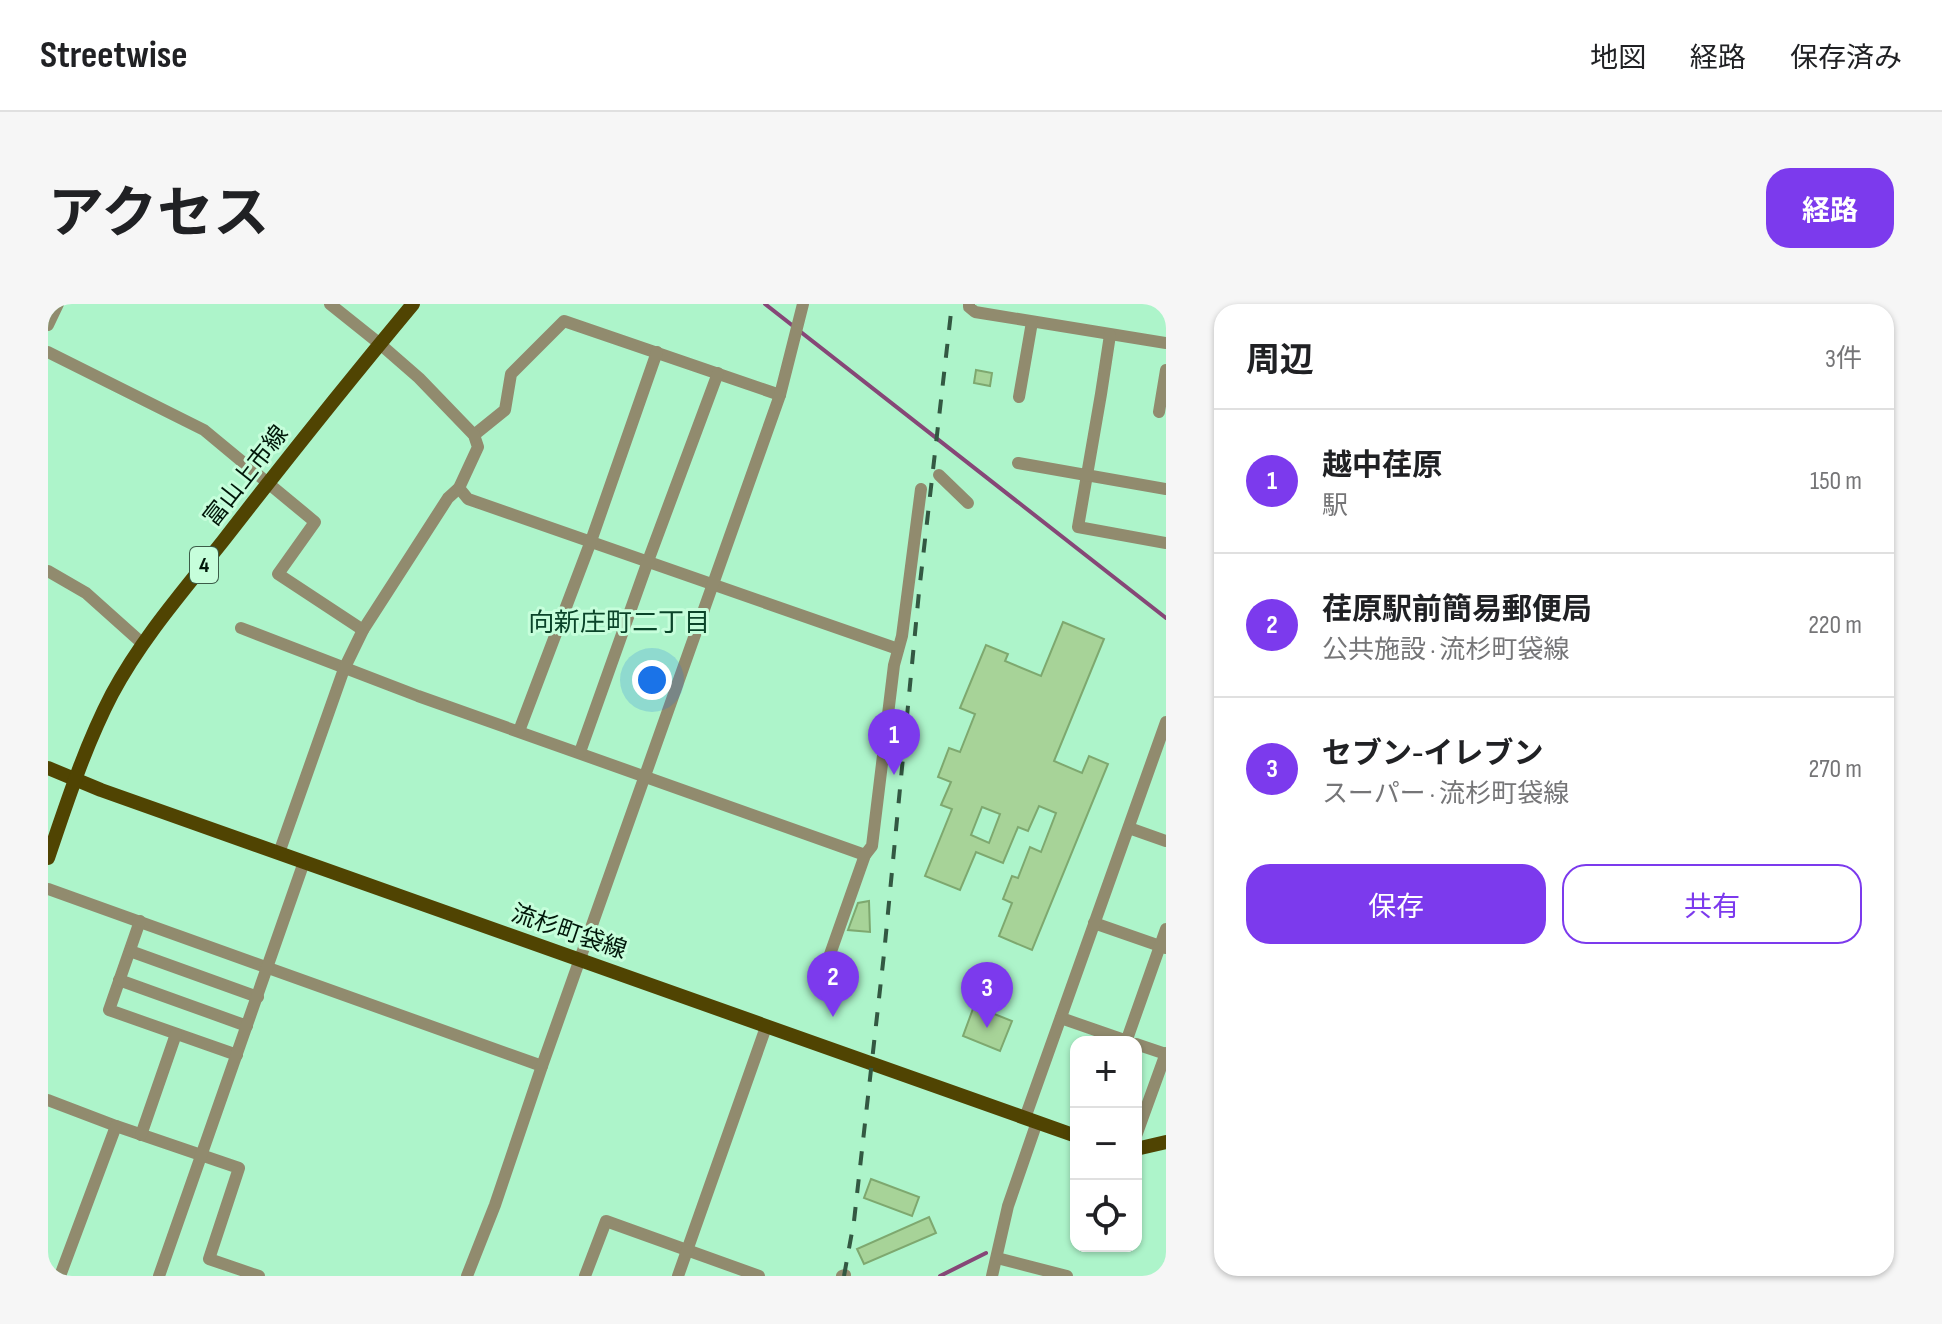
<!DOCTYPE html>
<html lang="ja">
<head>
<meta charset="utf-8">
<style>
  :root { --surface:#fff; --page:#f6f6f6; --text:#202124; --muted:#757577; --line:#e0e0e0; --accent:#7c3aed }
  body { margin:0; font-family:"Sofia Sans Condensed","Noto Sans JP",sans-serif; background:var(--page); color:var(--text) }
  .controls { position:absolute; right:24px; bottom:24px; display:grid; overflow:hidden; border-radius:16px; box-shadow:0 2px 6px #0004 }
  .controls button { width:72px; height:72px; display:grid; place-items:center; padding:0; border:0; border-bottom:2px solid var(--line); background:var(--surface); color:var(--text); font:40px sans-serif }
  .you { position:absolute; left:604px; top:376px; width:28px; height:28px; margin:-20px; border:6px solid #fff; border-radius:50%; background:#1a73e8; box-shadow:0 0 0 12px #1a73e833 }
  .badge { display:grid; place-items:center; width:52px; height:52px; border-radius:50%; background:var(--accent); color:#fff; font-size:26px; font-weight:700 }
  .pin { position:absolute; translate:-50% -66px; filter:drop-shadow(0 2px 4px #0008) }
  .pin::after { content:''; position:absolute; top:42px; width:28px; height:24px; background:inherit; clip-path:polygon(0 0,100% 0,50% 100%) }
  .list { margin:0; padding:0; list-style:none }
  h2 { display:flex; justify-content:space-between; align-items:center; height:104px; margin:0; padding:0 32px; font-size:34px }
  h2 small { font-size:26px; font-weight:400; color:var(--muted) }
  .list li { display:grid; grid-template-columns:52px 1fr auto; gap:24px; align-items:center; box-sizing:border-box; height:144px; padding:0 32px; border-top:2px solid var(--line) }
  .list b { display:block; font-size:30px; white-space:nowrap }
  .list p { margin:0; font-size:26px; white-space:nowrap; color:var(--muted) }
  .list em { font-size:26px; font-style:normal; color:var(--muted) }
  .actions { display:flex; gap:16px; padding:24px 32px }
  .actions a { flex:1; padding:18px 0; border:2px solid var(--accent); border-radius:24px; text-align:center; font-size:28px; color:var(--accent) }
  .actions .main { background:var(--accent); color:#fff }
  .icon { flex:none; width:44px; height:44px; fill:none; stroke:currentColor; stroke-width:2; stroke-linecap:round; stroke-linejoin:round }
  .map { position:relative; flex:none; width:1118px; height:972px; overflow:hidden; border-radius:24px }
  header { display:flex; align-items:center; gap:48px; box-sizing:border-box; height:112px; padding:0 40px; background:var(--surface); border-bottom:2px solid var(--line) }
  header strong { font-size:38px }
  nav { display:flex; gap:44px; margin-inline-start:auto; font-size:28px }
  .intro { display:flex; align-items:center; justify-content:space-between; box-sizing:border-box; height:192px; padding:0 48px }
  h1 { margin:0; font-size:56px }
  .button { padding:20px 36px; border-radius:24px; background:var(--accent); color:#fff; font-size:28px; font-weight:700 }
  main { display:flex; gap:48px; padding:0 48px }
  aside { flex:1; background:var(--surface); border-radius:24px; box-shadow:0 2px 6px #0004 }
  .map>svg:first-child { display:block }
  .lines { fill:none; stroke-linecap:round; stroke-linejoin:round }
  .stream { stroke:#864777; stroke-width:4 }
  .building { fill:#a7d398; stroke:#7ea86f; stroke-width:2; fill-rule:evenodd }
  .minor { stroke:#918b6e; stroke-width:12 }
  .major { stroke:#504402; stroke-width:14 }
  .rail { stroke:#335842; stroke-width:4; stroke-dasharray:14 14; stroke-linecap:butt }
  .labels { text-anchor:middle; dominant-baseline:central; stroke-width:6; stroke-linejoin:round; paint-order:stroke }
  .shield { fill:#c6fedb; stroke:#3b5c48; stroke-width:2 }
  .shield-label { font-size:22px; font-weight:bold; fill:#001709 }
  .street-label { font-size:24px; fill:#001709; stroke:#c6fedb }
  .neighbourhood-label { font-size:26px; fill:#0a4429; stroke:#c6fedb }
</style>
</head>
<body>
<header>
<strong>Streetwise</strong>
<nav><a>地図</a><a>経路</a><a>保存済み</a></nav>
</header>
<div class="intro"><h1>アクセス</h1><a class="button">経路</a></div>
<main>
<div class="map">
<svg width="1118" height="972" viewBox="0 0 1118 972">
  <rect width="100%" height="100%" fill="#adf4ca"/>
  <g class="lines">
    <g class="stream">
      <polyline points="717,0 1118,314"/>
      <polyline points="892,972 938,949"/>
    </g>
  </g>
  <g class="building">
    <polygon points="928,66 944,69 942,82 926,79"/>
    <path d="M 1015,318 L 1056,335 L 1006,457 L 1034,469 L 1041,452 L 1060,460 L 984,646 L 951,632 L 964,599 L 955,595 L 964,572 L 970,574 L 982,543 L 993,548 L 1008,509 L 991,502 L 980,527 L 970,523 L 955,559 L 928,548 L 912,586 L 877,572 L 904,505 L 893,501 L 903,478 L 890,473 L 901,444 L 912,448 L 927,410 L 912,404 L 938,341 L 960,350 L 957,357 L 993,372 ZM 934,503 L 952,510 L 941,539 L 923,531 Z"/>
    <polygon points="821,597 822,628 800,626 810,599"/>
    <polygon points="926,702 964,717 952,747 915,732"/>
    <polygon points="823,875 871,893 864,912 816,894"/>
    <polygon points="881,913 888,929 816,960 809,945"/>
  </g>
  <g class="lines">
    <g class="minor">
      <polyline points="921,0 921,3 927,8 1118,39"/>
      <polyline points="0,21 10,0"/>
      <polyline points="1062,31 1053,90 1030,223 1118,239"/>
      <polyline points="0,48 156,126 267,218 230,270 315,326"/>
      <polyline points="971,93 984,18"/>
      <polyline points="1111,108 1118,66"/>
      <polyline points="426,131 457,106 463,70 516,17 732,91"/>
      <polyline points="970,159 1118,185"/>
      <polyline points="891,171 920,199"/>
      <polyline points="411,184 420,195 850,345"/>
      <polyline points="0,267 38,289 95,340"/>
      <polyline points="193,324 370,392 817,551"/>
      <polyline points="471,427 543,237 609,48"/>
      <polyline points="532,448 600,257 670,69"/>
      <polyline points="1081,524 1118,537"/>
      <polyline points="231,549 296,365 315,326 400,194 411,184 430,143 426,131 371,74 332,40 282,0"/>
      <polyline points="0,585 494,762"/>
      <polyline points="92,617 61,706 189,751"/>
      <polyline points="1046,619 1118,644"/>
      <polyline points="82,647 210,693"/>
      <polyline points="780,656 817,551 824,542 846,361 854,332 873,185"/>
      <polyline points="71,676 199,722"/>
      <polyline points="1013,714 1082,738"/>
      <polyline points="1078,738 1118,625"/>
      <polyline points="1088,740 1118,750"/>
      <polyline points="0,796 68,822 191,864 161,955 211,972"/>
      <polyline points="977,814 1118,418"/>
      <polyline points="93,831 128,730"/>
      <polyline points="1088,832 1118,749"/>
      <polyline points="949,954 1019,972"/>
      <polyline points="12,972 68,822"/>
      <polyline points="111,972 256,558"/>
      <polyline points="419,972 447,901 494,762 732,91 755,0"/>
      <polyline points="537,972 558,917 711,972"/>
      <polyline points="630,972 718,723"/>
      <polyline points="794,972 797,971"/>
      <polyline points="944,972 960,902 989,818"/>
    </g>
    <g class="major">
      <polyline points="0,464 53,486 1028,832"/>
      <path d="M 0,554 C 19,498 37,442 64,390 C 94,334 136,286 175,237 C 237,157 300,78 365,0"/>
      <polyline points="1088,845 1118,838"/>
    </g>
    <polyline class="rail" points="796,972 806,917 836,650 871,288 904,0"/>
  </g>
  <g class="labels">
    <rect class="shield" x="142" y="243" width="28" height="36" rx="6"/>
    <g class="shield-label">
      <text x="156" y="261">4</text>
    </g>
    <g class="street-label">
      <text transform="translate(198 172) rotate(-52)">富山上市線</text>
      <text transform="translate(521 628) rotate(19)">流杉町袋線</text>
    </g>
    <g class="neighbourhood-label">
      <text x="571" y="319">向新庄町二丁目</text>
    </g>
  </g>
</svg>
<div class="controls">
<button>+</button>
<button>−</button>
<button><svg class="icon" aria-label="locate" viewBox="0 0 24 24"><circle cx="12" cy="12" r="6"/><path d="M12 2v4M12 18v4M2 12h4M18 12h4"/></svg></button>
</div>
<div class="you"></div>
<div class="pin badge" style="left:846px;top:471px">1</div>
<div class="pin badge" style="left:785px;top:713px">2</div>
<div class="pin badge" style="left:939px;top:724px">3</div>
</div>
<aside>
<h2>周辺<small>3件</small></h2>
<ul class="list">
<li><span class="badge">1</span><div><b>越中荏原</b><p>駅</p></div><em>150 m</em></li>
<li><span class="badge">2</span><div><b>荏原駅前簡易郵便局</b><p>公共施設 · 流杉町袋線</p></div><em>220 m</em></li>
<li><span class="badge">3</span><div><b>セブン-イレブン</b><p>スーパー · 流杉町袋線</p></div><em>270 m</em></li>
</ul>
<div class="actions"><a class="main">保存</a><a>共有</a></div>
</aside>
</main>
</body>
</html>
